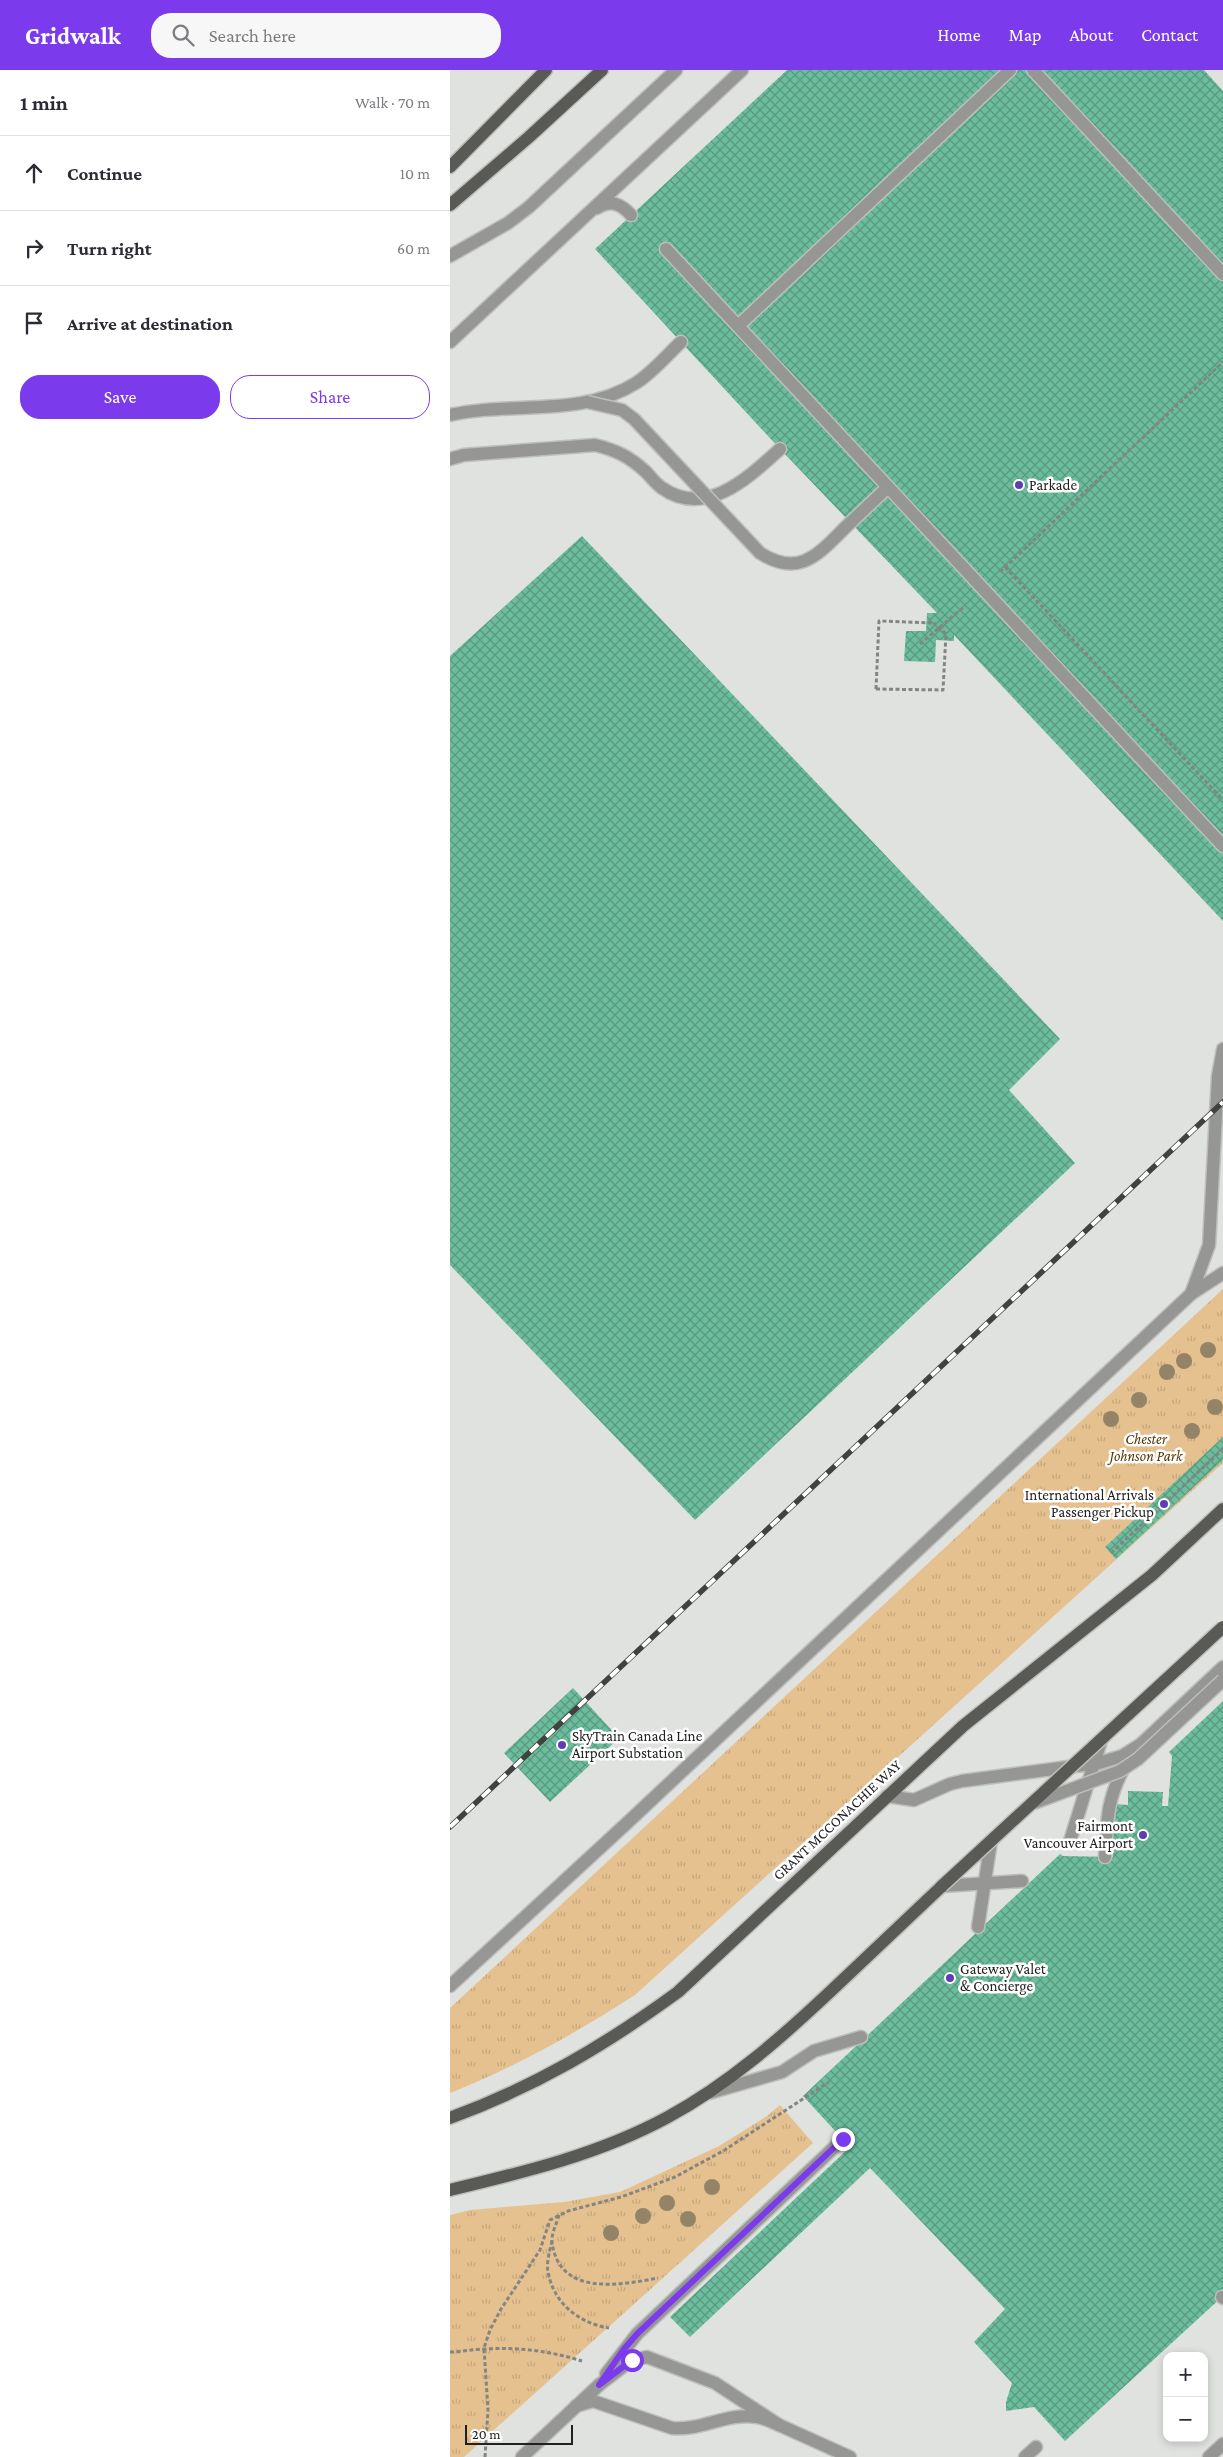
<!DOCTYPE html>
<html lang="en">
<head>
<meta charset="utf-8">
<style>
  :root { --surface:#fff; --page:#f7f7f7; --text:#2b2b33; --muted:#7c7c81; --line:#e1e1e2; --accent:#7c3aed }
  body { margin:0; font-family:"Crimson Pro",serif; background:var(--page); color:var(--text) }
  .controls { position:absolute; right:15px; bottom:15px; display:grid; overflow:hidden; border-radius:10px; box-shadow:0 2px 8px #0003 }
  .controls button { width:45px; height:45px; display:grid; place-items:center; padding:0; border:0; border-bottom:1px solid var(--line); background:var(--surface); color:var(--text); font:25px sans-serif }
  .scale { position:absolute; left:15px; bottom:12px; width:108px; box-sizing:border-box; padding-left:5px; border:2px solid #202120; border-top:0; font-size:14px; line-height:18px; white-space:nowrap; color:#202120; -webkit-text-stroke:4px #fff; paint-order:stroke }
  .stop { position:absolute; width:15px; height:15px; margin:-11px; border:4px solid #7c3aed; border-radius:50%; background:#fff }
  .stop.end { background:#7c3aed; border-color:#fff; box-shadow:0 1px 5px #0008 }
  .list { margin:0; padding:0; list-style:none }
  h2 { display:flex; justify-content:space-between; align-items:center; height:65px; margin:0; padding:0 20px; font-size:21px }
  h2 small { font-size:16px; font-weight:400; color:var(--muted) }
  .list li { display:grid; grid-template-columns:32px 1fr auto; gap:15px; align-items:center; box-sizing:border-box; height:75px; padding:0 20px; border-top:1px solid var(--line) }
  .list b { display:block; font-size:19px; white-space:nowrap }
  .list em { font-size:16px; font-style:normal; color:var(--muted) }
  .actions { display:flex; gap:10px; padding:15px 20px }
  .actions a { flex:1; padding:11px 0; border:1px solid var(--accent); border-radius:20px; text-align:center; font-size:18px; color:var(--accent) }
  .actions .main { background:var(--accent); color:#fff }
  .icon { flex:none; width:28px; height:28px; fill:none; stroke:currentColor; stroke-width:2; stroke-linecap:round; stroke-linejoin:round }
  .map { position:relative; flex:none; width:773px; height:2387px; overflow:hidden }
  header { display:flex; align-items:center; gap:30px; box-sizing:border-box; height:70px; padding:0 25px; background:var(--accent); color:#fff }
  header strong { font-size:24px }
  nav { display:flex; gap:28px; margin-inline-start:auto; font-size:18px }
  .search { width:350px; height:45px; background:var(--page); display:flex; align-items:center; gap:12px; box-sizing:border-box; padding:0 18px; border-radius:20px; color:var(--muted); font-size:19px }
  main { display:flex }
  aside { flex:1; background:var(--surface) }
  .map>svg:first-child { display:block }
  .park { fill:url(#park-tufts) }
  .building { fill:url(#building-cross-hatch) }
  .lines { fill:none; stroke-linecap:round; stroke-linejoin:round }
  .service-casing { stroke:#bdbfbd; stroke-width:15 }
  .minor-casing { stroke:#bdbfbd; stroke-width:15 }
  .primary-casing { stroke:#bdbfbd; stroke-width:15 }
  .path { stroke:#838583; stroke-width:3; stroke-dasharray:4 2.5; stroke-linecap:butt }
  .service { stroke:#969695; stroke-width:12 }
  .minor { stroke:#969695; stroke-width:12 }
  .primary { stroke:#595956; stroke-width:12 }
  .rail-casing { stroke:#404140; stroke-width:5.5 }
  .rail { stroke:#fff; stroke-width:4; stroke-dasharray:11; stroke-linecap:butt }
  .service-bridge-casing { stroke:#bdbfbd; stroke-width:15; stroke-linecap:butt }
  .primary-bridge-casing { stroke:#bdbfbd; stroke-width:15; stroke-linecap:butt }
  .path-bridge { stroke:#838583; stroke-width:3; stroke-dasharray:4 2.5; stroke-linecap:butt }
  .service-bridge { stroke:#969695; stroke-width:12 }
  .primary-bridge { stroke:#595956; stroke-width:12 }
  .tree { fill:#948467 }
  .route { stroke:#7c3aed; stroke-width:6 }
  .poi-dot { fill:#5f3cb4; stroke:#fff; stroke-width:2 }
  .labels { text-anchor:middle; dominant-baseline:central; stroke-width:5; stroke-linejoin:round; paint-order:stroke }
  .poi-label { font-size:15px; fill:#202120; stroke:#fff; text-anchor:start }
  .park-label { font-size:15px; font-style:italic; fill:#553704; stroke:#fff }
  .street-label { font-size:15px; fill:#202120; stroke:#fff }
</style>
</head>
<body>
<header>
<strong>Gridwalk</strong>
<div class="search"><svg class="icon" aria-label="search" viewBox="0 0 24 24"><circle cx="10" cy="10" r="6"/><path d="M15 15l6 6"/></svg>Search here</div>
<nav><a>Home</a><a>Map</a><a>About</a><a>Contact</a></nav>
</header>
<main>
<aside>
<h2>1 min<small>Walk · 70 m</small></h2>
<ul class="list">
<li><svg class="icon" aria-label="ahead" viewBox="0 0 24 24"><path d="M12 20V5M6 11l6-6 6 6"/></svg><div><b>Continue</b></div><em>10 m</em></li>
<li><svg class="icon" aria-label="right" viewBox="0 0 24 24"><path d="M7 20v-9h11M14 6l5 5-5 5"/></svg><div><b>Turn right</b></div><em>60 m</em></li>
<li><svg class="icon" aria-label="arrive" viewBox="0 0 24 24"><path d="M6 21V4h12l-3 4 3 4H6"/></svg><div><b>Arrive at destination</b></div></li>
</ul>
<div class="actions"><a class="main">Save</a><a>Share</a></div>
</aside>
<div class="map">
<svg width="773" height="2387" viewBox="0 0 773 2387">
  <defs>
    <pattern id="park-tufts" width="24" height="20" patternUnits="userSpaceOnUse" patternTransform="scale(1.25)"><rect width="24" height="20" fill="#e6c190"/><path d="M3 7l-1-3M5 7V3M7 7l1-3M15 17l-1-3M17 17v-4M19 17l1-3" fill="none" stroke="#c5a67c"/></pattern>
    <pattern id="building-cross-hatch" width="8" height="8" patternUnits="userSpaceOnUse" patternTransform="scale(1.25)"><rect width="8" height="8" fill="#6bbd9e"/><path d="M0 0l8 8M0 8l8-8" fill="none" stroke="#589980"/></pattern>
  </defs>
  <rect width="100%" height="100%" fill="#e0e2e0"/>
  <g class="park">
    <path d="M 773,1219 L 773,1393 L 185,1925 C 126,1963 66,1997 0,2023 L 0,1938 Z"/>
    <polygon points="330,2035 363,2073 14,2387 0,2387 0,2145 20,2140 114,2132 170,2122 269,2076 317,2046"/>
  </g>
  <g class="building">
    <polygon points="337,0 754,0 773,21 773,851 504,565 504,571 486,570 485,592 454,591 456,561 476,561 477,543 487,543 330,379 145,179"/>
    <polygon points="132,466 610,969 559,1020 625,1093 245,1450 0,1195 0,586"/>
    <polygon points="773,1367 773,1390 666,1489 655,1477"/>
    <polygon points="123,1618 169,1668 100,1732 54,1683"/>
    <polygon points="773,1631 773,2226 615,2371 584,2337 556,2341 556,2332 562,2313 524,2272 555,2239 420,2098 240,2267 220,2247 400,2077 353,2026 610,1784 613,1786 663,1787 663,1781 650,1780 651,1747 664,1748 664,1734 678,1735 678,1721 713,1722 712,1736 718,1736 722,1686 719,1682"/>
  </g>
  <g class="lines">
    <defs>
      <g id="service">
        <polyline points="583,0 773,204"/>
        <path d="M 147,138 C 161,129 171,134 181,145"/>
        <polyline points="216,179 773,776"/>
        <polyline points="0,186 58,153 79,137 226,0"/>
        <polyline points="288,256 560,0"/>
        <polyline points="0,272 292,0"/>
        <path d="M 0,345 C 61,331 131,348 186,313 C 202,303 217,285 231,272"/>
        <path d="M 0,389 L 14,385 L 145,375 C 166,380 180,387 196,402 C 201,407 206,414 212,418 C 256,449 299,407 330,379"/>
        <polyline points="401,452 438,417"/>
        <polyline points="741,1224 759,1175 768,1006 773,979"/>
        <polyline points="437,1726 464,1730 500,1714 512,1711 649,1693 672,1686 691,1674 773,1597"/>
        <polyline points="620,1771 651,1671"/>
        <path d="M 655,1787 C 657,1748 657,1728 676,1694"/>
        <polyline points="492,1816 572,1811"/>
        <polyline points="528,1857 541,1771"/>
        <polyline points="0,1916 177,1753 741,1224 773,1203"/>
        <polyline points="259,2023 332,2002 364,1981 411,1967"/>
        <polyline points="772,2227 773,2228"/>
        <polyline points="156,2304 187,2264 393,2069"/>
        <path d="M 126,2336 L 143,2331 L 222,2358 C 251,2361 278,2342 307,2347 C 314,2348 322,2352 329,2355 L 265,2313 L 197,2287 L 182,2290 L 175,2295 L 149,2315"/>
        <polyline points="329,2355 400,2387"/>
        <polyline points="575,2387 586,2377"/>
        <polyline points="759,2387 773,2374"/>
      </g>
      <polyline id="minor" points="72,2387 149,2315"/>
      <g id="primary">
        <polyline points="0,97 96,0"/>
        <polyline points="0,135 79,67 152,0"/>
        <path d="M 0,2048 C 86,2016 154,1976 228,1922 L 513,1656 L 702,1505 L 773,1439"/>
        <path d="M 0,2120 C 75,2102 150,2084 218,2047 C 279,2014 332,1967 382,1920 C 419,1885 455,1851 492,1816"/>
      </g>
    </defs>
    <use href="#service" class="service-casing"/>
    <use href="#minor" class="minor-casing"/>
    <use href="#primary" class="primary-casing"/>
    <g class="path">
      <polyline points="555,497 773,730"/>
      <polyline points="550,502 773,292"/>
      <polyline points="470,574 515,536"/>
      <polyline points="426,619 429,551 484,553"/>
      <polyline points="661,1483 773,1379"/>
      <path d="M 109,2145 C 107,2153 101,2164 102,2172 C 109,2227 170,2215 208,2208"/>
      <path d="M 102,2171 C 100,2180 96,2193 98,2202 C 104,2234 129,2253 159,2258"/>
      <path d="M 0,2282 C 12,2282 23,2279 35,2279 C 69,2277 100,2281 132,2291"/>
      <polyline points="35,2387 38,2340 34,2278 40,2260 51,2239 90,2180 100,2150 118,2141 171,2127 225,2107 273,2081 379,2012"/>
    </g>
    <use href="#service" class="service"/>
    <use href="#minor" class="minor"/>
    <use href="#primary" class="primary"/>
    <defs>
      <polyline id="rail" points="0,1757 773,1032"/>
    </defs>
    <use href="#rail" class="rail-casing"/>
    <use href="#rail" class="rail"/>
    <defs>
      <g id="service-bridge">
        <path d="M 137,332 L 172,340 L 184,349 L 310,483 C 353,510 371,480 401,452"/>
        <polyline points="584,1733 670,1701 688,1689 773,1610"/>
      </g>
      <polyline id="primary-bridge" points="492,1816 773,1557"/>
    </defs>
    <use href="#service-bridge" class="service-bridge-casing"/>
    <use href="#primary-bridge" class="primary-bridge-casing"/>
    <polyline class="path-bridge" points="426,619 493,620 496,564 484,553"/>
    <use href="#service-bridge" class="service-bridge"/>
    <use href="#primary-bridge" class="primary-bridge"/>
  </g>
  <g class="tree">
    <circle cx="758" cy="1280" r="8"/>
    <circle cx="734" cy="1291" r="8"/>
    <circle cx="717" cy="1302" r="8"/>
    <circle cx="689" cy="1330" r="8"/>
    <circle cx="765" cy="1337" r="8"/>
    <circle cx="661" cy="1349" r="8"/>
    <circle cx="742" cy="1361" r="8"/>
    <circle cx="262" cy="2117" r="8"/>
    <circle cx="217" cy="2133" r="8"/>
    <circle cx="193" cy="2146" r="8"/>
    <circle cx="238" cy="2149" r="8"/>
    <circle cx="161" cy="2163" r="8"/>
  </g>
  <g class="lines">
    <polyline class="route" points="182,2290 149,2315 174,2279 187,2264 393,2069"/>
  </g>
  <g class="poi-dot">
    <circle cx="569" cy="415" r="5"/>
    <circle cx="714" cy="1434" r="5"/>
    <circle cx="112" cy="1675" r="5"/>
    <circle cx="693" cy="1765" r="5"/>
    <circle cx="500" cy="1908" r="5"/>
  </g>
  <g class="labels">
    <g class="poi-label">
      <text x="579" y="415">Parkade</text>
      <text x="704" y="1425" text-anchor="end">International Arrivals<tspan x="704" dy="17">Passenger Pickup</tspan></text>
      <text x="122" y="1666">SkyTrain Canada Line<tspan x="122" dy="17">Airport Substation</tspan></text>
      <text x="683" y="1756" text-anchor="end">Fairmont<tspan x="683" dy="17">Vancouver Airport</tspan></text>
      <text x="510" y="1899">Gateway Valet<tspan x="510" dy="17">&amp; Concierge</tspan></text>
    </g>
    <g class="park-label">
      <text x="696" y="1369">Chester<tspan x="696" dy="17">Johnson Park</tspan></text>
    </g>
    <g class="street-label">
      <text transform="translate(387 1750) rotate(-43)">GRANT MCCONACHIE WAY</text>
    </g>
  </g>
</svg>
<div class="controls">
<button>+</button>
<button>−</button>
</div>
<div class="scale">20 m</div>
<div class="stop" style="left:182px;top:2290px"></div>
<div class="stop end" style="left:393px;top:2069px"></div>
</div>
</main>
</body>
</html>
